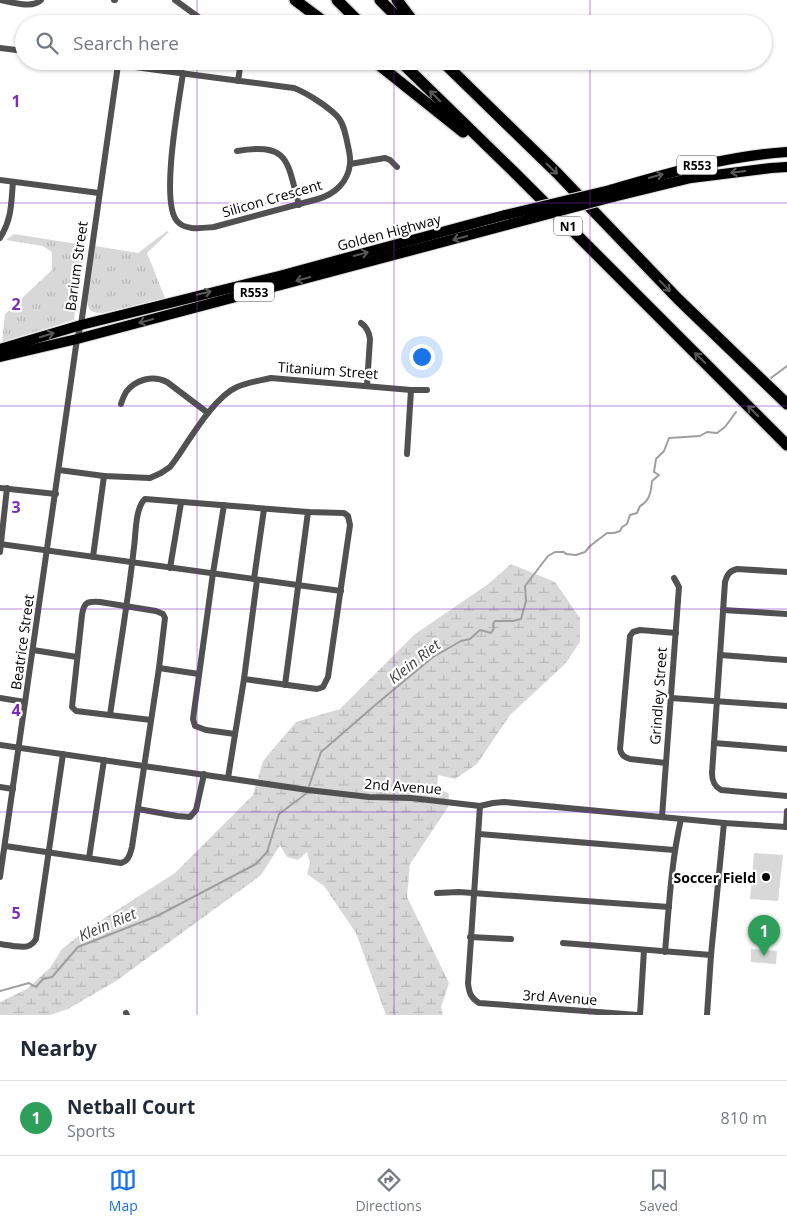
<!DOCTYPE html>
<html lang="en">
<head>
<meta charset="utf-8">
<style>
  :root { --surface:#fff; --page:#f2f2f3; --text:#1f2937; --muted:#747a83; --line:#e0e1e3; --accent:#1a73e8 }
  body { margin:0; font-family:"Open Sans",sans-serif; background:var(--page); color:var(--text) }
  .you { position:absolute; left:421px; top:356px; width:18px; height:18px; margin:-12px; border:4px solid #fff; border-radius:50%; background:#1a73e8; box-shadow:0 0 0 8px #1a73e833 }
  .badge { display:grid; place-items:center; width:32px; height:32px; border-radius:50%; background:var(--accent); color:#fff; font-size:16px; font-weight:700 }
  .pin { position:absolute; translate:-50% -41px; filter:drop-shadow(0 1px 2px #0008) }
  .pin::after { content:''; position:absolute; top:26px; width:18px; height:15px; background:inherit; clip-path:polygon(0 0,100% 0,50% 100%) }
  .list { margin:0; padding:0; list-style:none }
  h2 { display:flex; justify-content:space-between; align-items:center; height:65px; margin:0; padding:0 20px; font-size:21px }
  h2 small { font-size:16px; font-weight:400; color:var(--muted) }
  .list li { display:grid; grid-template-columns:32px 1fr auto; gap:15px; align-items:center; box-sizing:border-box; height:75px; padding:0 20px; border-top:1px solid var(--line) }
  .list b { display:block; font-size:19px; white-space:nowrap }
  .list p { margin:0; font-size:16px; white-space:nowrap; color:var(--muted) }
  .list em { font-size:16px; font-style:normal; color:var(--muted) }
  .icon { flex:none; width:28px; height:28px; fill:none; stroke:currentColor; stroke-width:2; stroke-linecap:round; stroke-linejoin:round }
  .map { position:relative; flex:none; width:787px; height:1015px; overflow:hidden }
  .search { position:absolute; background:var(--surface); box-shadow:0 1px 4px #0004; left:15px; right:15px; top:15px; height:55px; display:flex; align-items:center; gap:12px; box-sizing:border-box; padding:0 18px; border-radius:28px; color:var(--muted); font-size:19px }
  .sheet { height:140px; background:var(--surface) }
  nav { display:flex; justify-content:space-around; align-items:center; box-sizing:border-box; height:70px; border-top:1px solid var(--line); background:var(--surface); font-size:14px; color:var(--muted) }
  nav a { display:grid; justify-items:center; gap:2px }
  nav .on { color:var(--accent) }
  .map>svg:first-child { display:block }
  .grass { fill:url(#grass-tufts) }
  .wetland { fill:url(#wetland-marsh) }
  .garden { fill:#d8d8d8 }
  .lines { fill:none; stroke-linecap:round; stroke-linejoin:round }
  .stream { stroke:#9f9f9f; stroke-width:2 }
  .primary-casing { stroke:#dbdbdb; stroke-width:12 }
  .highway-casing { stroke:#dbdbdb; stroke-width:14 }
  .street { stroke:#515151; stroke-width:6 }
  .primary { stroke:#000; stroke-width:10 }
  .highway { stroke:#000; stroke-width:11 }
  .primary-bridge-casing { stroke:#dbdbdb; stroke-width:12; stroke-linecap:butt }
  .primary-bridge { stroke:#000; stroke-width:10 }
  .oneway { stroke:#595959 }
  .grid { fill:none; stroke:#7b2cbf; stroke-width:1; stroke-opacity:0.55 }
  .poi-dot { fill:#000; stroke:#fff; stroke-width:2 }
  .labels { text-anchor:middle; dominant-baseline:central; stroke-width:4.5; stroke-linejoin:round; paint-order:stroke }
  .shield { fill:#fff; stroke:#4c4c4c; stroke-width:1 }
  .shield-label { font-size:12px; font-weight:bold; fill:#000 }
  .street-label { font-size:14px; fill:#000; stroke:#fff }
  .poi-label { font-size:14px; font-weight:bold; fill:#000; stroke:#fff; text-anchor:end }
  .water-label { font-size:15px; font-style:italic; fill:#404040; stroke:#fff }
  .grid-label { font-size:16px; text-anchor:middle; font-weight:bold; fill:#7b2cbf; stroke:#fff; stroke-width:4.5; stroke-linejoin:round; paint-order:stroke }
</style>
</head>
<body>
<div class="map">
<svg width="787" height="1015" viewBox="0 0 787 1015">
  <defs>
    <pattern id="grass-tufts" width="24" height="20" patternUnits="userSpaceOnUse" patternTransform="scale(1.25)"><rect width="24" height="20" fill="#d8d8d8"/><path d="M3 7l-1-3M5 7V3M7 7l1-3M15 17l-1-3M17 17v-4M19 17l1-3" fill="none" stroke="#b8b8b8"/></pattern>
    <pattern id="wetland-marsh" width="20" height="14" patternUnits="userSpaceOnUse" patternTransform="scale(1.25)"><rect width="20" height="14" fill="#d8d8d8"/><path d="M1 5h8M5 5V1M11 12h8M15 12V8" fill="none" stroke="#b8b8b8"/></pattern>
  </defs>
  <rect width="100%" height="100%" fill="#fff"/>
  <g class="grass">
    <path d="M 167,231 L 169,232 L 147,253 L 165,298 L 103,313 C 91,313 88,311 87,299 L 95,246 L 138,253 Z"/>
    <polygon points="14,234 84,245 74,320 2,342 5,314 52,270 52,252 43,246 6,240"/>
  </g>
  <polygon class="wetland" points="511,564 555,582 580,618 580,642 565,664 510,715 477,764 455,779 438,775 437,787 449,794 448,807 410,864 407,897 449,983 441,1007 443,1015 386,1015 356,933 324,886 307,874 310,863 307,852 298,860 287,857 280,845 261,875 116,981 68,1009 50,1015 0,1015 0,1002 27,989 50,968 62,949 86,930 175,873 253,795 263,761 296,722 340,709 415,634 487,585"/>
  <g class="garden">
    <polygon points="754,853 783,855 778,901 750,899"/>
    <polygon points="751,949 777,951 776,964 751,962"/>
  </g>
  <g class="lines">
    <g class="stream">
      <polyline points="771,378 787,366"/>
      <path d="M 309,786 L 321,752 L 380,701 L 433,657 L 461,641 L 470,639 L 480,630 L 491,633 L 494,628 L 493,624 L 495,621 L 513,621 L 521,619 L 526,601 L 525,586 L 548,556 L 555,552 L 564,552 L 566,554 L 576,555 L 585,552 L 590,546 L 607,533 L 614,533 L 620,531 L 622,527 L 627,524 L 630,515 L 637,513 L 640,506 C 650,501 651,491 652,481 L 659,475 L 654,472 L 656,459 L 664,451 L 669,438 L 700,436 L 707,432 L 717,433 L 725,427 L 736,412"/>
      <polyline points="0,991 29,983 36,987 43,979 52,977 78,947 157,916 256,864 267,852 279,814 307,793"/>
    </g>
    <defs>
      <g id="primary">
        <path d="M 610,190 C 669,173 725,156 787,152"/>
        <polyline points="613,197 691,178 771,168 787,167"/>
        <polyline points="0,349 81,325 279,276 505,215"/>
        <polyline points="0,357 77,339 507,225"/>
      </g>
      <g id="highway">
        <polyline points="295,0 327,24"/>
        <polyline points="337,0 361,24"/>
        <polyline points="380,0 404,24"/>
        <polyline points="397,0 415,24"/>
        <polyline points="374,61 463,132"/>
        <polyline points="400,61 514,172 787,445"/>
        <polyline points="442,61 557,173 678,299 787,404"/>
      </g>
    </defs>
    <use href="#primary" class="primary-casing"/>
    <use href="#highway" class="highway-casing"/>
    <g class="street">
      <path d="M 0,0 C 11,2 33,9 41,0"/>
      <polyline points="114,0 115,0"/>
      <polyline points="175,0 208,24"/>
      <polyline points="0,48 24,51"/>
      <path d="M 93,61 C 160,71 227,79 294,88 C 307,93 327,106 337,116 C 343,122 345,132 347,141 C 348,148 351,156 350,164 C 348,182 335,194 318,199 L 214,227 C 202,228 185,231 177,221 C 160,202 179,101 183,73"/>
      <polyline points="238,81 241,61"/>
      <path d="M 237,151 C 290,142 287,162 299,205"/>
      <polyline points="350,164 385,158 390,160 397,167"/>
      <polyline points="0,180 99,193"/>
      <path d="M 0,238 C 12,219 11,204 13,182"/>
      <path d="M 361,323 C 367,327 369,332 370,339 L 367,385"/>
      <path d="M 121,404 C 122,400 124,396 126,392 C 136,379 153,375 167,382 L 208,413"/>
      <polyline points="407,454 411,390"/>
      <path d="M 59,470 L 104,476 L 150,478 L 161,473 L 170,467 L 176,459 C 190,439 214,397 237,387 C 248,382 259,381 271,378 L 411,390 L 427,390"/>
      <polyline points="0,488 56,494"/>
      <polyline points="224,505 213,573 193,719 195,726 206,730 235,734"/>
      <polyline points="0,544 341,591"/>
      <polyline points="0,552 7,488"/>
      <polyline points="93,557 104,476"/>
      <polyline points="170,568 181,503"/>
      <path d="M 787,572 L 737,569 C 729,571 727,575 725,582 L 712,773 C 712,781 714,786 721,790 L 787,796"/>
      <polyline points="254,579 264,509"/>
      <polyline points="723,610 787,614"/>
      <polyline points="33,650 77,657"/>
      <polyline points="720,655 787,660"/>
      <polyline points="159,668 199,674"/>
      <polyline points="285,685 308,512"/>
      <polyline points="0,698 25,702"/>
      <polyline points="671,698 787,706"/>
      <path d="M 110,715 C 118,659 128,603 134,547 C 136,534 135,508 145,499 L 308,512 L 344,513 L 348,516 L 350,525 L 328,677 L 323,687 L 317,689 L 244,679"/>
      <polyline points="714,743 787,749"/>
      <polyline points="0,745 308,790 369,797 411,798 480,806 493,803 504,802 724,823 787,827"/>
      <path d="M 666,763 L 630,759 C 624,757 621,755 620,749 L 630,636 L 633,632 L 640,630 L 676,633"/>
      <polyline points="228,778 244,679 257,580"/>
      <polyline points="0,787 13,789"/>
      <path d="M 480,806 L 468,983 C 469,993 471,998 479,1003 L 638,1015"/>
      <polyline points="138,809 177,816 190,817 196,810 204,774"/>
      <polyline points="662,817 679,587 674,578"/>
      <polyline points="786,827 787,811"/>
      <polyline points="479,834 674,850"/>
      <path d="M 5,846 L 121,863 C 129,861 130,854 132,847 L 159,668 L 165,618 L 163,614 L 156,611 L 100,602 C 87,601 84,602 82,615 L 72,707 L 76,711 L 151,720"/>
      <polyline points="89,858 104,760"/>
      <polyline points="0,877 77,339 81,325 118,65"/>
      <polyline points="437,893 459,892 669,907"/>
      <polyline points="470,937 511,939"/>
      <polyline points="563,943 711,955"/>
      <path d="M 0,944 C 4,945 9,945 13,946 C 23,947 30,949 36,939 L 63,754"/>
      <path d="M 665,952 C 669,907 671,863 681,819"/>
      <polyline points="126,1013 127,1015"/>
      <polyline points="640,1015 644,950"/>
      <polyline points="707,1015 711,955 724,823"/>
    </g>
    <use href="#primary" class="primary"/>
    <use href="#highway" class="highway"/>
    <defs>
      <g id="primary-bridge">
        <polyline points="505,215 610,190"/>
        <polyline points="507,225 613,197"/>
      </g>
    </defs>
    <use href="#primary-bridge" class="primary-bridge-casing"/>
    <use href="#primary-bridge" class="primary-bridge"/>
  </g>
  <defs><path id="oneway-shaft" d="M-6 0H5M1.5-3L5.5 0L1.5 3" fill="none" stroke-width="1.6" stroke-linecap="round" stroke-linejoin="round" transform="scale(1.25)"/></defs>
  <g class="oneway">
    <use href="#oneway-shaft" transform="translate(435 96) rotate(-136)"/>
    <use href="#oneway-shaft" transform="translate(552 169) rotate(44)"/>
    <use href="#oneway-shaft" transform="translate(738 172) rotate(173)"/>
    <use href="#oneway-shaft" transform="translate(656 176) rotate(-16)"/>
    <use href="#oneway-shaft" transform="translate(460 238) rotate(165)"/>
    <use href="#oneway-shaft" transform="translate(361 254) rotate(-15)"/>
    <use href="#oneway-shaft" transform="translate(303 279) rotate(165)"/>
    <use href="#oneway-shaft" transform="translate(665 286) rotate(46)"/>
    <use href="#oneway-shaft" transform="translate(204 293) rotate(-13)"/>
    <use href="#oneway-shaft" transform="translate(146 321) rotate(165)"/>
    <use href="#oneway-shaft" transform="translate(47 335) rotate(-17)"/>
    <use href="#oneway-shaft" transform="translate(700 358) rotate(-135)"/>
    <use href="#oneway-shaft" transform="translate(753 411) rotate(-135)"/>
  </g>
  <path class="grid" d="M 197,0 L 197,24M 394,0 L 394,24M 590,0 L 590,24M 197,61 L 197,1015M 394,61 L 394,1015M 590,61 L 590,1015M 0,203 L 787,203M 0,406 L 787,406M 0,609 L 787,609M 0,812 L 787,812"/>
  <circle class="poi-dot" cx="766" cy="877" r="5"/>
  <g class="labels">
    <g class="shield">
      <rect x="677" y="155.5" width="40" height="19" rx="4"/>
      <rect x="554" y="216.5" width="28" height="19" rx="4"/>
      <rect x="234" y="282.5" width="40" height="19" rx="4"/>
    </g>
    <g class="shield-label">
      <text x="697" y="165">R553</text>
      <text x="568" y="226">N1</text>
      <text x="254" y="292">R553</text>
    </g>
    <g class="street-label">
      <text transform="translate(272 198) rotate(-16)">Silicon Crescent</text>
      <text transform="translate(389 232) rotate(-15)">Golden Highway</text>
      <text transform="translate(76 266) rotate(-82)">Barium Street</text>
      <text transform="translate(328 370) rotate(4)">Titanium Street</text>
      <text transform="translate(22 642) rotate(-82)">Beatrice Street</text>
      <text transform="translate(658 696) rotate(-86)">Grindley Street</text>
      <text transform="translate(403 786) rotate(4)">2nd Avenue</text>
      <text transform="translate(560 997) rotate(4)">3rd Avenue</text>
    </g>
    <g class="poi-label">
      <text x="756" y="877">Soccer Field</text>
    </g>
    <g class="water-label">
      <text transform="translate(414 661) rotate(-38)">Klein Riet</text>
      <text transform="translate(107 924) rotate(-23)">Klein Riet</text>
    </g>
  </g>
  <g class="grid-label">
    <text x="16" y="107">1</text>
    <text x="16" y="310">2</text>
    <text x="16" y="513">3</text>
    <text x="16" y="716">4</text>
    <text x="16" y="919">5</text>
  </g>
</svg>
<div class="you"></div>
<div class="pin badge" style="left:764px;top:956px;background:#2e9e5b">1</div>
<div class="search"><svg class="icon" aria-label="search" viewBox="0 0 24 24"><circle cx="10" cy="10" r="6"/><path d="M15 15l6 6"/></svg>Search here</div>
</div>
<section class="sheet">
<h2>Nearby<small></small></h2>
<ul class="list">
<li><span class="badge" style="background:#2e9e5b">1</span><div><b>Netball Court</b><p>Sports</p></div><em>810 m</em></li>
</ul>
</section>
<nav>
<a class="on"><svg class="icon" aria-label="map" viewBox="0 0 24 24"><path d="M3 6l6-2 6 2 6-2v14l-6 2-6-2-6 2zM9 4v14M15 6v14"/></svg>Map</a>
<a><svg class="icon" aria-label="directions" viewBox="0 0 24 24"><path d="M12 3l9 9-9 9-9-9zM9 14v-3h6M13 9l2 2-2 2"/></svg>Directions</a>
<a><svg class="icon" aria-label="saved" viewBox="0 0 24 24"><path d="M7 4h10v16l-5-4-5 4z"/></svg>Saved</a>
</nav>
</body>
</html>
